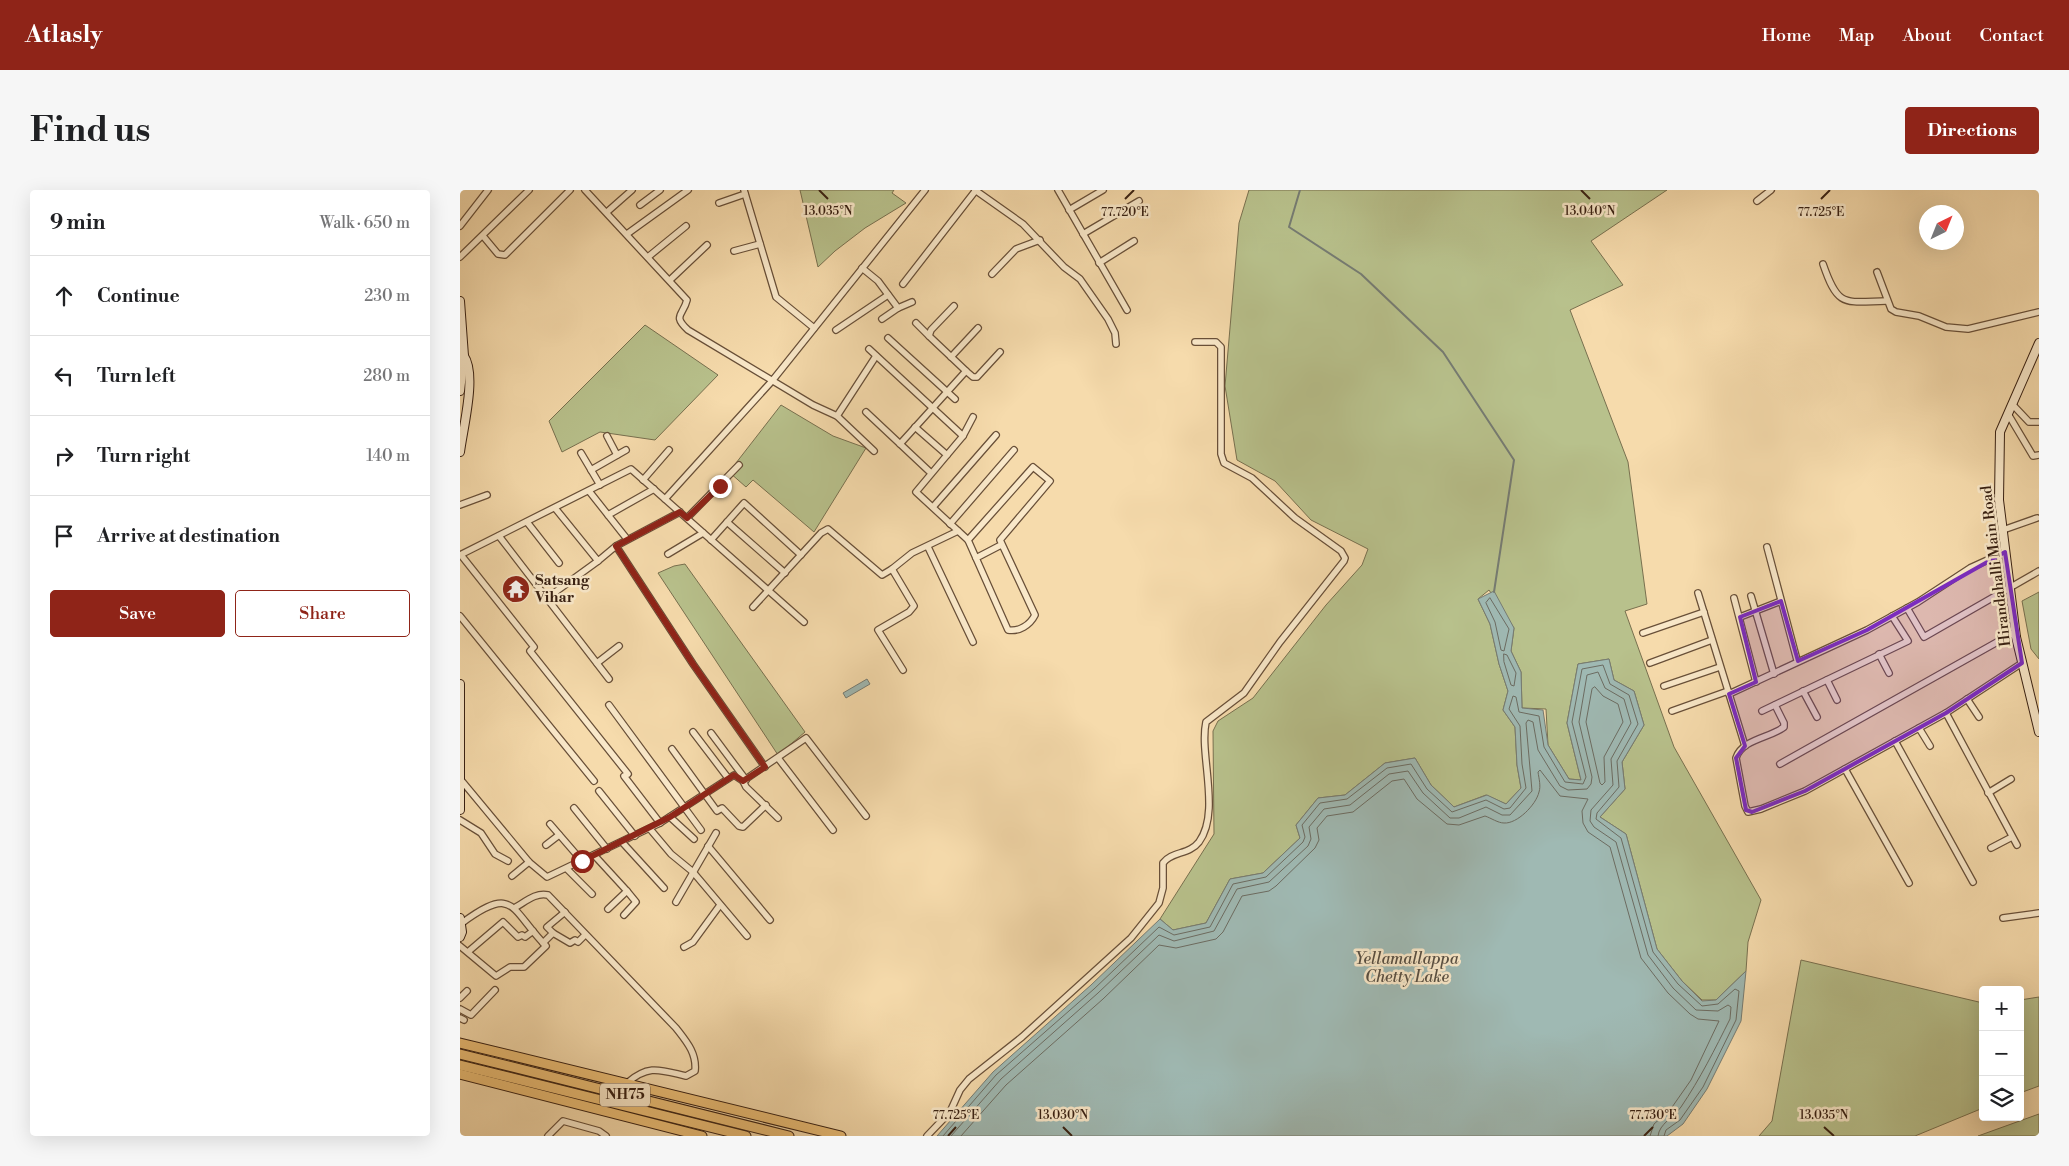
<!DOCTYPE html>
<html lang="en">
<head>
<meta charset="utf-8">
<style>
  :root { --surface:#fff; --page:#f6f6f6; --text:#202124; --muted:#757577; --line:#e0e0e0; --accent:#8f2418 }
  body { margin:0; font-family:"Libre Bodoni",serif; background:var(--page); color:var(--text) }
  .controls { position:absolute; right:15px; bottom:15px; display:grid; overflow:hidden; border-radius:5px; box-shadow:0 5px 20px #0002 }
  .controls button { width:45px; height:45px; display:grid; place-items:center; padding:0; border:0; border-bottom:1px solid var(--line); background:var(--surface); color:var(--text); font:25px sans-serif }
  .compass { position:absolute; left:1459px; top:15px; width:45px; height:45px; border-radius:50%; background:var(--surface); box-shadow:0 5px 20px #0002; rotate:43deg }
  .stop { position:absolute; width:15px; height:15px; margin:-11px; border:4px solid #8f2418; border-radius:50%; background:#fff }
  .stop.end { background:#8f2418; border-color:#fff; box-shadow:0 1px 5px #0008 }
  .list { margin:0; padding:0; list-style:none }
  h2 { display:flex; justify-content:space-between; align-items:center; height:65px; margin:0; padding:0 20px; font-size:21px }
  h2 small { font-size:16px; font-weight:400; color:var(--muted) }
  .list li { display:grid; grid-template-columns:32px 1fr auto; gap:15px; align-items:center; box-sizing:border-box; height:80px; padding:0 20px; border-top:1px solid var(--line) }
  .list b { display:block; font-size:19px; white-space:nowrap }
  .list em { font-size:16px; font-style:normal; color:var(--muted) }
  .actions { display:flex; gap:10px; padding:15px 20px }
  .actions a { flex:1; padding:11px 0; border:1px solid var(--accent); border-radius:5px; text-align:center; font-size:18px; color:var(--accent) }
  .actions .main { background:var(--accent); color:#fff }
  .icon { flex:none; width:28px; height:28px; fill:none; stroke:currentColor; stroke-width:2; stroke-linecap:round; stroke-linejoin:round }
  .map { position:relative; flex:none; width:1579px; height:946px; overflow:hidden; border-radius:5px }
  header { display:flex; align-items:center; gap:30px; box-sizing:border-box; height:70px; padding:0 25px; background:var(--accent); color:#fff }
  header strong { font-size:24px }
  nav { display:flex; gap:28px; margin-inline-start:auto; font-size:18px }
  .intro { display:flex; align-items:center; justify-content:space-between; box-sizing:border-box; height:120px; padding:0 30px }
  h1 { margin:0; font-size:35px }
  .button { padding:12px 22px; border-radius:5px; background:var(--accent); color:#fff; font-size:18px; font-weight:700 }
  main { display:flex; gap:30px; padding:0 30px }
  aside { flex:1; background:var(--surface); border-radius:5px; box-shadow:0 5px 20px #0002 }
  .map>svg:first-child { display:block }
  .green { fill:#b8c18c; stroke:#78704f }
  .water { fill:#9fb9b3; stroke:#767c73 }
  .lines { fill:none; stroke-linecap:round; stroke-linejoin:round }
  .shore { stroke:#6c6c62; stroke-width:1 }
  .stream { stroke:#767c73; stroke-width:2 }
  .minor-casing { stroke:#684f38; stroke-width:8 }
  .secondary-casing { stroke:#382012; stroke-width:10 }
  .primary-casing { stroke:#382012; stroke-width:11 }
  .trunk-casing { stroke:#382012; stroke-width:11 }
  .minor { stroke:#f9e8c9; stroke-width:5.5 }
  .secondary { stroke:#f9e8c9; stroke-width:8 }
  .primary { stroke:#ebbe76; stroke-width:9 }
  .trunk { stroke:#ebbe76; stroke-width:9 }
  .route { stroke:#8f2418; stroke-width:6 }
  .marked { fill:#7b2cbf; fill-opacity:0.2; stroke:#7b2cbf; stroke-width:4; stroke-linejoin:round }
  .ticks { fill:none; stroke:#382012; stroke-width:2 }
  .labels { text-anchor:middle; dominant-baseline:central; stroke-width:5; stroke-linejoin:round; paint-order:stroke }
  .shield { fill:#f9e8c9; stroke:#725c49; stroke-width:1 }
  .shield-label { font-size:14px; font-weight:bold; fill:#382012 }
  .street-label { font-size:15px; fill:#382012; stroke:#f9e8c9 }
  .poi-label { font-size:15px; font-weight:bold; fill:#382012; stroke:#f9e8c9; text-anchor:start }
  .water-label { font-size:16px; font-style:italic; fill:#574e42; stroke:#f9e8c9 }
  .ticks-label { font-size:12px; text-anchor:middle; fill:#382012; stroke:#f9e8c9; stroke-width:5; stroke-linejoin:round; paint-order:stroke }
</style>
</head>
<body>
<header>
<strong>Atlasly</strong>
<nav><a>Home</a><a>Map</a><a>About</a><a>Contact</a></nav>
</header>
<div class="intro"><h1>Find us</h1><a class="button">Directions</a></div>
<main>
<aside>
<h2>9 min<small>Walk · 650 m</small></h2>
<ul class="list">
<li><svg class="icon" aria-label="ahead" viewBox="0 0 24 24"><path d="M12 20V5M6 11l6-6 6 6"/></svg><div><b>Continue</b></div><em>230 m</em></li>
<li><svg class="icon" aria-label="left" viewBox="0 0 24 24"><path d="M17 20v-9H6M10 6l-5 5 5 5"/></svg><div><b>Turn left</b></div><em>280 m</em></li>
<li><svg class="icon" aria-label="right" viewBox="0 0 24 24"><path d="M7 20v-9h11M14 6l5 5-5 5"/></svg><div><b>Turn right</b></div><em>140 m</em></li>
<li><svg class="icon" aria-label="arrive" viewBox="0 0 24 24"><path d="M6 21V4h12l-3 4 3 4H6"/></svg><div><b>Arrive at destination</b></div></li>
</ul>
<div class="actions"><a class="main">Save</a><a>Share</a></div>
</aside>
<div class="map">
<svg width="1579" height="946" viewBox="0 0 1579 946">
  <rect width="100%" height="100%" fill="#f6dbac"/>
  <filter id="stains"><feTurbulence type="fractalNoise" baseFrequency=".004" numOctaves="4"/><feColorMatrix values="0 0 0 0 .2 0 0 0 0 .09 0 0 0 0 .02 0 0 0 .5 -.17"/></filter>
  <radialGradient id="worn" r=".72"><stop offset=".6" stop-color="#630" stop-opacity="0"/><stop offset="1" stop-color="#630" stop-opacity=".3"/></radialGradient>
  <g class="green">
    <polygon points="340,0 434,0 432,3 446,13 405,38 375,61 358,77"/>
    <polygon points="789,0 1207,0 1131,51 1163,95 1110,120 1168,272 1187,414 1165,421 1214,557 1301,710 1288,752 1286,781 1256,810 1242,810 1222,791 1197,759 1166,644 1140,627 1165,599 1162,572 1184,535 1174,501 1154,490 1149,469 1118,474 1107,533 1121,590 1109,589 1088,555 1086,519 1062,518 1061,482 1051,461 1054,438 1029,400 1018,409 1030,434 1039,474 1048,501 1043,520 1055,537 1057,575 1061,598 1046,614 1026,605 994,617 971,595 955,568 925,573 885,605 858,608 836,635 840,648 803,683 770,689 746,733 713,740 700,729 754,644 753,541 758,531 793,508 866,415 902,375 908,359 851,330 815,291 777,270 765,196 779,33"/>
    <polygon points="185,135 258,185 195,250 140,242 102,262 89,231"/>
    <polygon points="321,215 373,246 406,258 354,342 293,290 286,297 269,282"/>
    <polygon points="225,374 345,542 318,565 198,383 214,376"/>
    <polygon points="1579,402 1579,469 1571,459 1562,411"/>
    <polygon points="1341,770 1523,813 1523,918 1455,946 1299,946 1312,931"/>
    <polygon points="1579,807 1579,896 1560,903 1560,810"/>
    <polygon points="1579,924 1579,946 1518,946"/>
  </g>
  <g class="water">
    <polygon points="1034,401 1054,438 1051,461 1061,482 1062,518 1083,520 1088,555 1109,589 1121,590 1107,533 1118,474 1149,469 1154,490 1174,501 1184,535 1162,572 1165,599 1140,627 1166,644 1197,759 1222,791 1242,811 1256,810 1286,781 1281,831 1247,899 1223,934 1207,946 477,946 533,882 631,795 700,729 713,740 746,733 770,689 803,683 840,648 836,635 858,608 885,605 925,573 955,568 971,595 994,617 1027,605 1046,614 1061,598 1057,575 1055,537 1043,520 1048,501 1039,474 1030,434 1018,409"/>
    <polygon points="407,489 410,494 386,508 383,503"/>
  </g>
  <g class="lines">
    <g class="shore">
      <polygon points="1030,408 1049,439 1044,461 1041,460 1035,432 1026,413"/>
      <polygon points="1044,464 1047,465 1056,483 1054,496 1051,495 1044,472"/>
      <polygon points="1135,497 1143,506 1158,514 1163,532 1144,567 1145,592 1142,595 1140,593 1126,532 1132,499"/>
      <polyline points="483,946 536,885 634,799 699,737 714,745 750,737 773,694 806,687 843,652 845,647 842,635 860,613 887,609 927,578 951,574 967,599 992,622 1026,610 1044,619 1050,618 1066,598 1062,574 1060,536 1049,519 1053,506 1056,507 1059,522 1079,526 1084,557 1105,592 1123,594 1126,587 1112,532 1122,479 1143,475 1150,494 1169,505 1178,534 1157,571 1159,597 1137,623 1136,629 1161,648 1193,762 1218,794 1242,816 1258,814 1275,799 1279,801 1276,830 1243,897 1220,930 1206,940 1204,946"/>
      <path d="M 491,946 L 541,889 L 638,803 L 699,745 L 714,751 L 754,741 L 777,699 L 809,692 L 848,656 L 851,649 L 849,637 L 864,619 L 890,615 L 929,584 L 948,581 L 963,603 L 990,628 L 999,628 L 1026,617 L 1042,625 L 1050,625 L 1072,601 L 1066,533 L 1068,530 L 1073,532 L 1078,560 L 1100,596 L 1108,600 L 1127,599 L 1131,594 L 1132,587 L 1119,532 L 1127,485 L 1138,482 L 1145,498 L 1164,509 L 1171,533 L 1151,569 L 1153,595 L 1131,620 L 1130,631 L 1134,637 L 1156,652 L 1188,765 L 1213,798 L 1236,820 L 1258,821 L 1268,815 L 1271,817 L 1270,829 C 1255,859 1240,889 1221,917 C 1214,927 1199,934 1198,946"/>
      <path d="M 501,946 L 546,895 L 643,809 L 699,755 L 716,758 L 756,749 L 763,742 L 782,706 L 809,701 L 816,696 L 855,658 L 859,650 L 857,638 L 867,626 L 893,622 L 932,591 L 944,589 L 957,609 L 987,634 L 999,635 L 1025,626 C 1031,628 1038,633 1044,633 C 1057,634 1076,615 1079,602 C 1081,596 1079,589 1078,582 L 1080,580 L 1100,606 L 1128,609 L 1122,621 L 1123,633 L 1128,642 L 1150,657 L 1181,768 L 1208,803 L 1230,824 L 1238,829 L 1259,831 L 1231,890 L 1210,920 L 1194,934 L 1190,946"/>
    </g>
    <polyline class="stream" points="840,0 829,37 901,84 983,162 1054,270 1034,402"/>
    <defs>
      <g id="minor">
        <path d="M 125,0 L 227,110 C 223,126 212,125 228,140 L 353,215 L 377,226 L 414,261"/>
        <polyline points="284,0 316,107 354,138"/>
        <polyline points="515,0 563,34 604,77 620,89 648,129 655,143 656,154"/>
        <polyline points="598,0 667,120"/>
        <polyline points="1297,11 1311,0"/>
        <polyline points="259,13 285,4"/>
        <polyline points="180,15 200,0"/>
        <polyline points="609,20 643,0"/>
        <polyline points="147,22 172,0"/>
        <polyline points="0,36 28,0"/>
        <polyline points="167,44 228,0"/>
        <polyline points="623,44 679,11"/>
        <polyline points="23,46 38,64 45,65 110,0"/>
        <polyline points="274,61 300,54"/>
        <polyline points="0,67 69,0"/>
        <polyline points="188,67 226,36"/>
        <polyline points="639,73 674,51"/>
        <path d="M 1363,74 C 1378,118 1384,112 1426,111"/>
        <polyline points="402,78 418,91 438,118 452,112"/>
        <polyline points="1417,82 1431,119 1436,122 1459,126 1486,137 1508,139 1579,122"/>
        <polyline points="532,84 556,59 580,50"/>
        <polyline points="210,90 247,55"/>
        <polyline points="443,94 516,0"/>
        <polyline points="494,116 471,140 469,146 506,181"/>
        <polyline points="422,129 438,118"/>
        <polyline points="456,133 469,146"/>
        <polyline points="376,140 428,105"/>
        <polyline points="428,148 495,209"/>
        <polyline points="409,159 503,246"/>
        <polyline points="491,167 518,138"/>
        <polyline points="1552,214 1569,232 1579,232"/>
        <polyline points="406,222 471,283"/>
        <polyline points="1548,224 1573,266 1579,265"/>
        <polyline points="377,226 416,166"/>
        <polyline points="455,237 487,265 456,302 508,350 516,368"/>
        <polyline points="147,246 157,265"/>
        <polyline points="440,254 506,181 513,187 517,187 540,162"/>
        <polyline points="121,263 140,295"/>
        <polyline points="487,265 503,246 513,227"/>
        <polyline points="131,280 166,260"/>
        <polyline points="183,290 209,260"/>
        <polyline points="129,301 167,349"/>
        <polyline points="205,309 312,191 465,0"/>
        <polyline points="0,315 27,305"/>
        <polyline points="473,317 536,245"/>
        <polyline points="95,318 138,371 156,356 233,474 305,577"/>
        <polyline points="148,325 194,299"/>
        <polyline points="227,328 279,275"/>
        <polyline points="67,332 99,373"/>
        <polyline points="267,332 325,383"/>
        <polyline points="490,334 554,260"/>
        <polyline points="1543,340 1577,328"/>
        <polyline points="39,346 149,489"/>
        <polyline points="251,350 284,313 341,365"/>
        <path d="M 508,350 L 573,277 L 590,291 L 540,350 L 575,425 C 570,435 559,442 548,440 L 516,368 L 541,355"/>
        <polyline points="156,356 220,322"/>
        <polyline points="468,357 513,452"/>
        <polyline points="1307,357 1337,470"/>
        <polyline points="208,364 243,343"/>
        <polyline points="0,365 171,279 344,432"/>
        <polyline points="1,365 74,457 70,461 168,584 164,586 200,633"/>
        <polyline points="432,379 452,363 498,341"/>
        <polyline points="1238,403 1285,556"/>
        <polyline points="1291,406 1314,484"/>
        <polyline points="87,408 138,371"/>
        <polyline points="1274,408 1296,492"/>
        <polyline points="293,417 361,343 368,339 422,385 432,379 454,416 449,422 418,440 443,480"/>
        <polyline points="1447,418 1464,447 1579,381"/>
        <polyline points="0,426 134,591"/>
        <polyline points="1280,427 1321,411"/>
        <polyline points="1183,443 1244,422"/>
        <polyline points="1419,464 1429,483"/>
        <polyline points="137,473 159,456"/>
        <polyline points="1190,473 1252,450"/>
        <polyline points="1367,490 1377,510"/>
        <polyline points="1204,496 1260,477"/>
        <polyline points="1343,501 1357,527"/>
        <polyline points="1269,504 1407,440 1458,412 1510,378 1545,362"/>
        <polyline points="1507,509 1519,527"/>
        <polyline points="149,515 241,640"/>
        <path d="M 1315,515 L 1324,533 L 1324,537 C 1310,548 1282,549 1276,568 L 1285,616 L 1288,622 L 1301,619 L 1345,601 L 1486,523 L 1562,473"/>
        <polyline points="1212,521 1268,501"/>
        <polyline points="1302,521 1448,451 1432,426"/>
        <polyline points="1486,523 1557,655"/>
        <polyline points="1459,538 1470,556"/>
        <polyline points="233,542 268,588"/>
        <polyline points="251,543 286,590"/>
        <polyline points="1435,551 1513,692"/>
        <polyline points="212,559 257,621 262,618 279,636 283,637 306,615"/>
        <polyline points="318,568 373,640"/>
        <polyline points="1320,574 1555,442"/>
        <polyline points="1385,579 1449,693"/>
        <polyline points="1,590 69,672 87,687 200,633 274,585 283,591 286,597 318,628"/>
        <polyline points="283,591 346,548 406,626"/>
        <polyline points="139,601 175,646"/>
        <polyline points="1528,603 1551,589"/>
        <polyline points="114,618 147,659"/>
        <polyline points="210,627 234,649"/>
        <polyline points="0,630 21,643 35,664 48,671"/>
        <polyline points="90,634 122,671"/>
        <polyline points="190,639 211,664 233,682 287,746"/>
        <polyline points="162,652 204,698"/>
        <polyline points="86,655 99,645"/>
        <polyline points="248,656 310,730"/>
        <polyline points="1531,658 1552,647"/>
        <polyline points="134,665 167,701 148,719"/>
        <polyline points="107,679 132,704"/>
        <polyline points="52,686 69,672"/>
        <polyline points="216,712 256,643"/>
        <path d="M 56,717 C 65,712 76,702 88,705 L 216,838 C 226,851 237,863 235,881 L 226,886 C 200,880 189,874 167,893"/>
        <polyline points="164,725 176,712 167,701"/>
        <polyline points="1543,728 1579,723"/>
        <polyline points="93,743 110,753 115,750 118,752 125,745"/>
        <polyline points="83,753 93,743 87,737 105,722"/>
        <path d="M 0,756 L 36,786 L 50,777 L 64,777 L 86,756 C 50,719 55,694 2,733"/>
        <polyline points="224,757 233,752 260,715"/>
        <polyline points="9,761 43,732 58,747 62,745 65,747 73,741"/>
        <polyline points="0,808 7,801"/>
        <polyline points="0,819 11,825 35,800"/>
        <polyline points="0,828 4,830"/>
        <polyline points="88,946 103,931 139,941 146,946"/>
        <path d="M 467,946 L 490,922 L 500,900 L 509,889 L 562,847 L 671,748 L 699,713 L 703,698 L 703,673 C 712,661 729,665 739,652 C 761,622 739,564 746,532 L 784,503 L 820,452 L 884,371 L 885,368 L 881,361 L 835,328 L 792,288 L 764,273 L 761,264 L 761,157 L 756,152 L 735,152"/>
      </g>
      <g id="secondary">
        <polyline points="0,111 4,166 0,201"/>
        <polyline points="1579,153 1540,242 1539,310 1556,447 1579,542"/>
        <path d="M 0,262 C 3,238 17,185 4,166"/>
        <polyline points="0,494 0,620"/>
        <polyline points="0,728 2,742 0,747"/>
      </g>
      <g id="primary">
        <polyline points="0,853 381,946"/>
        <polyline points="0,884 242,946"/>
      </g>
      <g id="trunk">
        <polyline points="0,864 329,946"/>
        <polyline points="0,875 286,946"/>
      </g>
    </defs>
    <use href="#minor" class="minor-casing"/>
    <use href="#secondary" class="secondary-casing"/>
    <use href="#primary" class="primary-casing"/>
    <use href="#trunk" class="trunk-casing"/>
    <use href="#minor" class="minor"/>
    <use href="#secondary" class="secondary"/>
    <use href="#primary" class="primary"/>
    <use href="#trunk" class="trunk"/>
  </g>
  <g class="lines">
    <polyline class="route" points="122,671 210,627 274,585 283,591 305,577 233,474 156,356 220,322 227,328 260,296"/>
  </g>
  <path class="marked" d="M 1545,362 L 1562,473 L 1486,523 L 1345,601 L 1292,622 L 1286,620 L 1276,568 L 1285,556 L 1269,504 L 1296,492 L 1280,427 L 1321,411 L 1338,471 L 1407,440 Z"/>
  <path class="ticks" d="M 359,0 L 368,9M 1121,0 L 1130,9M 665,9 L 674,0M 1361,9 L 1370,0M 603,937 L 612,946M 1364,937 L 1374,946M 488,946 L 496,937M 1184,946 L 1193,937"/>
  <defs>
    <symbol id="temple-disc" viewBox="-11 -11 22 22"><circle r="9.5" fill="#8f2418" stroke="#f9e8c9"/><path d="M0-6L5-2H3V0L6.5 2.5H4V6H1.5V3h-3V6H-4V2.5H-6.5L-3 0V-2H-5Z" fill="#fff"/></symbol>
  </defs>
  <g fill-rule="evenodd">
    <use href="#temple-disc" x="40" y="383" width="32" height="32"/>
  </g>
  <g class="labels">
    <rect class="shield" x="140" y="893.5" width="50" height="23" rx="4"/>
    <g class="shield-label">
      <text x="165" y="905">NH75</text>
    </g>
    <g class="street-label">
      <text transform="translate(1536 376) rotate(-97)">Hirandahalli Main Road</text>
    </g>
    <g class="poi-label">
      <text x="75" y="390">Satsang<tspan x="75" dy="17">Vihar</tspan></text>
    </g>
    <g class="water-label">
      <text x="947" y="769">Yellamallappa<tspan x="947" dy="18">Chetty Lake</tspan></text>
    </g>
  </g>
  <g class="ticks-label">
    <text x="368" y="25">13.035°N</text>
    <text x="1130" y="25">13.040°N</text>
    <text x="1361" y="26">77.725°E</text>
    <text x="665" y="26">77.720°E</text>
    <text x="496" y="929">77.725°E</text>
    <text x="1193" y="929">77.730°E</text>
    <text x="603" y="929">13.030°N</text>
    <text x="1364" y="929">13.035°N</text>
  </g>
  <rect width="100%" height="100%" filter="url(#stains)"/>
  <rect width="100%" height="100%" fill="url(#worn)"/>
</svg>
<div class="controls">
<button>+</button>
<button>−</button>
<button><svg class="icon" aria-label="layers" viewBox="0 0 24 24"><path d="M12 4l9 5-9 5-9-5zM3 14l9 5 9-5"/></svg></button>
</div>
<svg class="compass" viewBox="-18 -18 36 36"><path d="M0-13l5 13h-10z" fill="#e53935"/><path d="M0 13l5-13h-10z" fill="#757577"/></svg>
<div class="stop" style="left:122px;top:671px"></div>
<div class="stop end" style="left:260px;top:296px"></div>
</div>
</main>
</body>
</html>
